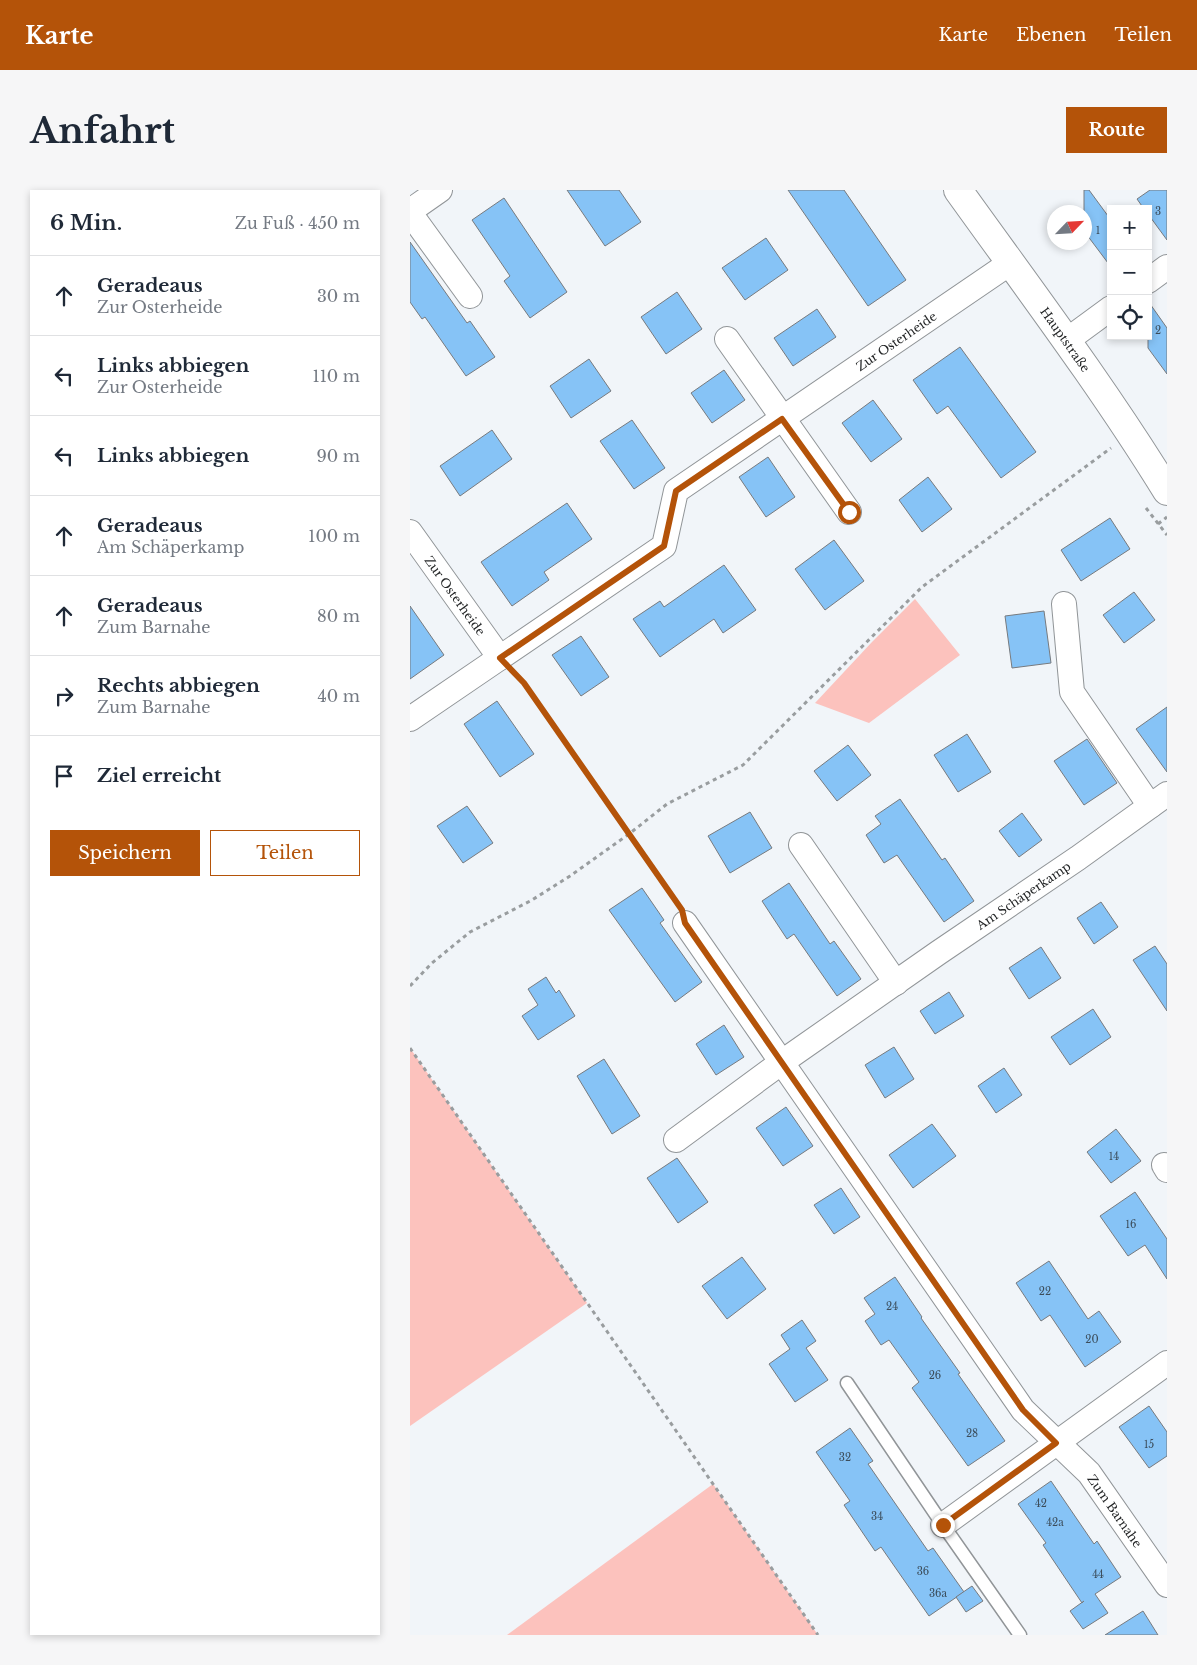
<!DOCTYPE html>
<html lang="de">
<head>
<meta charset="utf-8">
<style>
  :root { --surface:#fff; --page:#f6f6f7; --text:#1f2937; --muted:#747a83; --line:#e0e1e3; --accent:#b45309 }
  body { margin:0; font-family:"Libre Baskerville",serif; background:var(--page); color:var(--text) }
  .controls { position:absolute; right:15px; top:15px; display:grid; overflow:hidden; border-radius:0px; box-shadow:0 2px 8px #0003 }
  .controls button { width:45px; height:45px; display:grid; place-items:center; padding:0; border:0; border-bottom:1px solid var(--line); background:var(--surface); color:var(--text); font:25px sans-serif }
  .compass { position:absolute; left:637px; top:15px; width:45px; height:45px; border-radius:50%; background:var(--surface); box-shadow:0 2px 8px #0003; rotate:65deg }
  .stop { position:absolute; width:15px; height:15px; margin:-11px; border:4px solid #b45309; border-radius:50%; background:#fff }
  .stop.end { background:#b45309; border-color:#fff; box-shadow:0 1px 5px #0008 }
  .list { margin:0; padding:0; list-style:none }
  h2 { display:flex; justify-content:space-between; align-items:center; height:65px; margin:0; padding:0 20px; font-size:21px }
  h2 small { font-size:16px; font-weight:400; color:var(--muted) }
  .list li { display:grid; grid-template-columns:32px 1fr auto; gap:15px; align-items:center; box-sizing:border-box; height:80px; padding:0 20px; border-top:1px solid var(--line) }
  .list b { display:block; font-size:19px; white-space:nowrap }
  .list p { margin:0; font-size:16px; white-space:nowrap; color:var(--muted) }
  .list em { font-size:16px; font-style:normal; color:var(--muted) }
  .actions { display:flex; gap:10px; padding:15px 20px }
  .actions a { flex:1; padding:11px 0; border:1px solid var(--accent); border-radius:0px; text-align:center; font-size:18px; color:var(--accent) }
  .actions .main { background:var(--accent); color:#fff }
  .icon { flex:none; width:28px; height:28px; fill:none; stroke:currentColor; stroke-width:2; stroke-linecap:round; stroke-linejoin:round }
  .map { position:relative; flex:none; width:757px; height:1445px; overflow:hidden; border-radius:0px }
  header { display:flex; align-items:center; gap:30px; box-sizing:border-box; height:70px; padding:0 25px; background:var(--accent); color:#fff }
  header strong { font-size:24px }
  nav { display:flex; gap:28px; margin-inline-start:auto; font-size:18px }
  .intro { display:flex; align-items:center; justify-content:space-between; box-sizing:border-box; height:120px; padding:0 30px }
  h1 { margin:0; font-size:35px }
  .button { padding:12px 22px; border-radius:0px; background:var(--accent); color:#fff; font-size:18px; font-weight:700 }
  main { display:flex; gap:30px; padding:0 30px }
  aside { flex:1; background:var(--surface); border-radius:0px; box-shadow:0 2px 8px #0003 }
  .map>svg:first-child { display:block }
  .green { fill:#fcc2bd }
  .building { fill:#86c3f6; stroke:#777a7e }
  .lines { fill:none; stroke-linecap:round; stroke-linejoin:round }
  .lane-casing { stroke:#919598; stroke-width:15 }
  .street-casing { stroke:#919598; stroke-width:26 }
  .secondary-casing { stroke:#919598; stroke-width:30 }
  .path { stroke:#999d9f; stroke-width:3; stroke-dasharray:4 4; stroke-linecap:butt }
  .lane { stroke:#fff; stroke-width:12 }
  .street { stroke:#fff; stroke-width:24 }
  .secondary { stroke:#fff; stroke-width:28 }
  .route { stroke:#b45309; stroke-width:6 }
  .labels { text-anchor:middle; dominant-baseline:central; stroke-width:4; stroke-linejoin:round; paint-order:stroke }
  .number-label { font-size:10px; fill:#3c4d5b }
  .street-label { font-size:12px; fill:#242627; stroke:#f1f5f9 }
</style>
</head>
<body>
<header>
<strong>Karte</strong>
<nav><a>Karte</a><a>Ebenen</a><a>Teilen</a></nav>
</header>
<div class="intro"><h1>Anfahrt</h1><a class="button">Route</a></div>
<main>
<aside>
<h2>6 Min.<small>Zu Fuß · 450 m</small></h2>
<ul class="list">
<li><svg class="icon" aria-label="ahead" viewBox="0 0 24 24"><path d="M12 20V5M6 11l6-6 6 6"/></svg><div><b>Geradeaus</b><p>Zur Osterheide</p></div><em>30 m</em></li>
<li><svg class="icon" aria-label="left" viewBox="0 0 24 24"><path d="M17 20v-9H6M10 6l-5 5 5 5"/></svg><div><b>Links abbiegen</b><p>Zur Osterheide</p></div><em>110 m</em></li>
<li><svg class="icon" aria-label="left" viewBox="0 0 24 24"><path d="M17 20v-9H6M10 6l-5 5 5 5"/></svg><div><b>Links abbiegen</b></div><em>90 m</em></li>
<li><svg class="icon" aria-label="ahead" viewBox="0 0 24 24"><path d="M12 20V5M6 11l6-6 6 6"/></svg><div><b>Geradeaus</b><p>Am Schäperkamp</p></div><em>100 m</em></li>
<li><svg class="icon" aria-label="ahead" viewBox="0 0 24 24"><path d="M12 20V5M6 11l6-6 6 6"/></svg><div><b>Geradeaus</b><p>Zum Barnahe</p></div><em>80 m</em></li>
<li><svg class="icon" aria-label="right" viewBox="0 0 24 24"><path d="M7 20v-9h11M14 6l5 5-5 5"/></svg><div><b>Rechts abbiegen</b><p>Zum Barnahe</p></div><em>40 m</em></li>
<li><svg class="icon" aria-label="arrive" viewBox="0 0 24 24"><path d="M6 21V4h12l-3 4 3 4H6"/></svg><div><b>Ziel erreicht</b></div></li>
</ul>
<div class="actions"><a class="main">Speichern</a><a>Teilen</a></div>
</aside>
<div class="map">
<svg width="757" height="1445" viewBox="0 0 757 1445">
  <rect width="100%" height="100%" fill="#f1f5f9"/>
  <g class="green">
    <polygon points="505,409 550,465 459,533 405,513 462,452"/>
    <polygon points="0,858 177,1113 0,1236"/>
    <polygon points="303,1294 408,1445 97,1445"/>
  </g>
  <g class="building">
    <polygon points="157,0 209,0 231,32 195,56"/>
    <polygon points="378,0 434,0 496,90 458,116"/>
    <polygon points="674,0 679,0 701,30 701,77 674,41"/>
    <polygon points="740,0 757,0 757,50 738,24 738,19 734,19 727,9"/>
    <polygon points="94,8 157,102 120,128 94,91 100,86 62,30"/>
    <polygon points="356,48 378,80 335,110 312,78"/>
    <polygon points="0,52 57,133 60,131 85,167 56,186 15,127 12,129 0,112"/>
    <polygon points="267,102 292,139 256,164 231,127"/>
    <polygon points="738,111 757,138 757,184 738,158"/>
    <polygon points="407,119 426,147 383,176 364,148"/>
    <polygon points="550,157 626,262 591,288 538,216 527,224 503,190"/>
    <polygon points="179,169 201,201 161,228 140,196"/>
    <polygon points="314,180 335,210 302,233 281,203"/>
    <polygon points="463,210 492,249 461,272 432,233"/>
    <polygon points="222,230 255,278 224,299 190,251"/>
    <polygon points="82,240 102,269 50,306 30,276"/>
    <polygon points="358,267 385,307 356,327 329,287"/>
    <polygon points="518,287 542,319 512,342 489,310"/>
    <polygon points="157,313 182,349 134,382 139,390 102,416 71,372"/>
    <polygon points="700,328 720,359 671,391 651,360"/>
    <polygon points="424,350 454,391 415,420 385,379"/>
    <polygon points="314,375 346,420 313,443 304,429 250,467 223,429 250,411 254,417"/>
    <polygon points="724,402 745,430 714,453 693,425"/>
    <polygon points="0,416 34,465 0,489"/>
    <polygon points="634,421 641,473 602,478 595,426"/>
    <polygon points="171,446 199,487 171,506 142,465"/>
    <polygon points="87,511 124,564 90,587 54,534"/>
    <polygon points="757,517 757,582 726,539"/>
    <polygon points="557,544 581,582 548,602 524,565"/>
    <polygon points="677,549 707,593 674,615 644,571"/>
    <polygon points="438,555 461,585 427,611 404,581"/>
    <polygon points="490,609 532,670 535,668 564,711 534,732 487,665 474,673 456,645 471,634 465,626"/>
    <polygon points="57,616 83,653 53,673 27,636"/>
    <polygon points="340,622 362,658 320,683 298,646"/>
    <polygon points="612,623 632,650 609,667 589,641"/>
    <polygon points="379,693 420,754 424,751 451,789 427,806 384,744 377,749 352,711"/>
    <polygon points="232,698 254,730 250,733 292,792 265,812 199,720"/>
    <polygon points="691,712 708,737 684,754 667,728"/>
    <polygon points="745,756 757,774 757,821 723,770"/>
    <polygon points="631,757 651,788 619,809 599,778"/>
    <polygon points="136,787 146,803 149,800 165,826 128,850 112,826 128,815 118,799"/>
    <polygon points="539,802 554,826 525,844 510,821"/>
    <polygon points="683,819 701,847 660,875 641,847"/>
    <polygon points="314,835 334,867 306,885 286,854"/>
    <polygon points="484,857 504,889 475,908 455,875"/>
    <polygon points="194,869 230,926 202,944 167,886"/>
    <polygon points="594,878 612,905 586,923 568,896"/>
    <polygon points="376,917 403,956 373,976 346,938"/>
    <polygon points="522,934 546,966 503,998 479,965"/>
    <polygon points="706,939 731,971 701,993 677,962"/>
    <polygon points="267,968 298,1012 268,1033 237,988"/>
    <polygon points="431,998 450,1027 424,1044 404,1015"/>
    <polygon points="725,1002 757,1049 757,1089 735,1055 718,1066 690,1026"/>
    <polygon points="332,1067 356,1099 317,1129 292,1096"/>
    <polygon points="639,1071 678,1129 689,1121 711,1152 675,1177 640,1125 631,1131 606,1093"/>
    <polygon points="485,1087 512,1127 511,1128 550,1183 548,1184 595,1251 558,1276 502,1198 509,1192 479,1150 471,1155 455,1131 465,1124 454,1108"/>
    <polygon points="392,1130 406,1151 396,1158 418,1190 385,1212 359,1174 380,1159 371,1145"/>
    <polygon points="739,1216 757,1242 757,1266 739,1278 709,1237"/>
    <polygon points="440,1238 463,1271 458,1274 518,1361 523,1358 554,1402 519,1426 471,1357 465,1361 434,1315 440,1311 406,1262"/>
    <polygon points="641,1291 684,1354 687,1351 711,1387 685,1404 698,1423 673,1439 660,1421 674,1411 672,1413 633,1355 636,1353 608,1314"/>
    <polygon points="562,1396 573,1411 556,1422 546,1407"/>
    <polygon points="733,1421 748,1445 695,1445"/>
  </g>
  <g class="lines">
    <defs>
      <polyline id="lane" points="437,1193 533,1335 610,1445"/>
      <g id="street">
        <polyline points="0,21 30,0"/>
        <polyline points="0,23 60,106"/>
        <polyline points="738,91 757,77"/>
        <polyline points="317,149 439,322"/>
        <polyline points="656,151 701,118"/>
        <path id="s1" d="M 0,342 L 90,468"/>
        <polyline points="654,414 662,502 740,616"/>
        <path id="s2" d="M 0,529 L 254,356 L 266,301 L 600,73"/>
        <polyline points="391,655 486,793"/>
        <path id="s3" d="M 275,733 L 613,1220 L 679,1283 L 757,1395"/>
        <path id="s4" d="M 266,950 L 372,872 L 528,763 L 668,668 L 757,604"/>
        <polyline points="754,975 757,980"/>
        <polyline points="533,1335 757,1173"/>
      </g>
      <g id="secondary">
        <path id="s5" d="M 548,0 C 619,99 693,197 757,301"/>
      </g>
    </defs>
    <use href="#lane" class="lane-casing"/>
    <use href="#street" class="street-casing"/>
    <use href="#secondary" class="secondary-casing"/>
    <g class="path">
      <polyline points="736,318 757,345"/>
      <polyline points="748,334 757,327"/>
      <polyline points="106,485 114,493 267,712"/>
      <polyline points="0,796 22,773 60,742 122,710 160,686 219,644 257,614 333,575 512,397 701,258"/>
      <polyline points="0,858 408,1445"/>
    </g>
    <use href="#lane" class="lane"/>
    <use href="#street" class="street"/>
    <use href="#secondary" class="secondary"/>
  </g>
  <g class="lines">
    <polyline class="route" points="439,322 372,229 266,301 254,356 90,468 114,493 272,720 275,733 613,1220 646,1253 533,1335"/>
  </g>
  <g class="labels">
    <g class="number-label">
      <text x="748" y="21">3</text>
      <text x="688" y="40">1</text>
      <text x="748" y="140">2</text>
      <text x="704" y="966">14</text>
      <text x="721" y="1034">16</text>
      <text x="635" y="1101">22</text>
      <text x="482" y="1116">24</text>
      <text x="682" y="1149">20</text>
      <text x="525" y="1185">26</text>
      <text x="562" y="1243">28</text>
      <text x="739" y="1254">15</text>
      <text x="435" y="1267">32</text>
      <text x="631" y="1313">42</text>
      <text x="467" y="1326">34</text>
      <text x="645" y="1332">42a</text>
      <text x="513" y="1381">36</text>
      <text x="688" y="1384">44</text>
      <text x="528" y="1403">36a</text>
    </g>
    <g class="street-label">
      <text stroke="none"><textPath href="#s2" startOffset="630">Zur Osterheide</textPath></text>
      <text stroke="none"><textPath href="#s5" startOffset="184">Hauptstraße</textPath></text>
      <text stroke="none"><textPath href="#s1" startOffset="78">Zur Osterheide</textPath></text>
      <text stroke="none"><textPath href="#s4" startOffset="425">Am Schäperkamp</textPath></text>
      <text stroke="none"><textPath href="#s3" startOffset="730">Zum Barnahe</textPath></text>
    </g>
  </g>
</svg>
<div class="controls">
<button>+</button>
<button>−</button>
<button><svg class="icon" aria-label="locate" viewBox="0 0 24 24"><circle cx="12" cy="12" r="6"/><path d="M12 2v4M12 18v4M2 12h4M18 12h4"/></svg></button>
</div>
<svg class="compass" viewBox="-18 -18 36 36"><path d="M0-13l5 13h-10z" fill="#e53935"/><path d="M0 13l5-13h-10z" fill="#747a83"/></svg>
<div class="stop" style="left:439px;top:322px"></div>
<div class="stop end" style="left:533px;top:1335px"></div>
</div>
</main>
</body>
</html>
